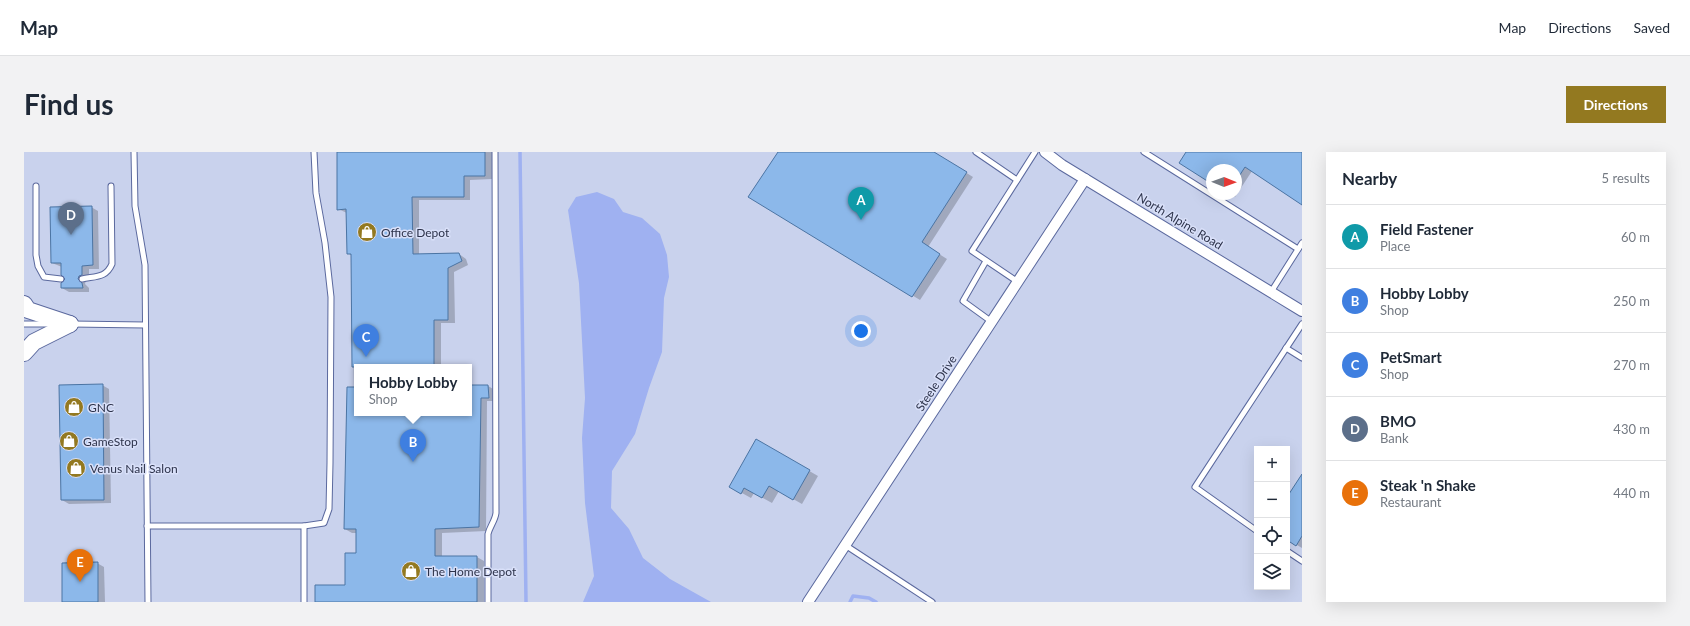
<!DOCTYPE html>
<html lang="en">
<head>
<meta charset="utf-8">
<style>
  :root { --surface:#fff; --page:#f2f2f3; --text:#1f2937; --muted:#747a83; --line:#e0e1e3; --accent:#937920 }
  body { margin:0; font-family:Lato,sans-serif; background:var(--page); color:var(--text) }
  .controls { position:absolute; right:12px; bottom:12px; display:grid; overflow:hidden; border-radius:0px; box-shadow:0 4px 16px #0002 }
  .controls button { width:36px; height:36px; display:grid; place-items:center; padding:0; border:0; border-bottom:1px solid var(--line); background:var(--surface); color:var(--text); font:20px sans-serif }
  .compass { position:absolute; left:1182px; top:12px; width:36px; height:36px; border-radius:50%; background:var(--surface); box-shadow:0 4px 16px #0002; rotate:91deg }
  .you { position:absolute; left:837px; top:179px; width:14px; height:14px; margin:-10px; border:3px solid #fff; border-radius:50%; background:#1a73e8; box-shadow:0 0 0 6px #1a73e833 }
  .badge { display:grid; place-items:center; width:26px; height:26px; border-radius:50%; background:var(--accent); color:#fff; font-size:13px; font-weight:700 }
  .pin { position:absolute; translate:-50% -33px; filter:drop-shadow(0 1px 2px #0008) }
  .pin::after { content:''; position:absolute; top:21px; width:14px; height:12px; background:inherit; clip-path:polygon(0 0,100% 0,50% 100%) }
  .popup { position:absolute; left:330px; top:212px; width:118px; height:52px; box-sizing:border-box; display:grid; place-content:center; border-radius:0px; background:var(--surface); filter:drop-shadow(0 1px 3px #0005); font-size:13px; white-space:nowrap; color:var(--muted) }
  .popup b { font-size:15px; color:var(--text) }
  .popup::after { content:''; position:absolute; left:50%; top:100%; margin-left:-8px; border:8px solid transparent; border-top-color:var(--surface) }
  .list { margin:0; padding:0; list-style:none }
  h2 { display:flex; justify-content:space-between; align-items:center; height:52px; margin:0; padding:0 16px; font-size:17px }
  h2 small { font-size:13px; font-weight:400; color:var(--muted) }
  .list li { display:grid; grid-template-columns:26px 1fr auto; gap:12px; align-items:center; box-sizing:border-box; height:64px; padding:0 16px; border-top:1px solid var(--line) }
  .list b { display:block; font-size:15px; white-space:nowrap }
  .list p { margin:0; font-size:13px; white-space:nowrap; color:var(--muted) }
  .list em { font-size:13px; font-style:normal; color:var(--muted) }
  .icon { flex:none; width:22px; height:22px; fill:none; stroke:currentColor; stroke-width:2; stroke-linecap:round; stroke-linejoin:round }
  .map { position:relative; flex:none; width:1278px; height:450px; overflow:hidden; border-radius:0px }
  header { display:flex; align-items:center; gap:24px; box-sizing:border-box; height:56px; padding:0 20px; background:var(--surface); border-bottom:1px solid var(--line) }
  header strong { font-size:19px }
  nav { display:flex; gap:22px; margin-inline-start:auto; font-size:14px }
  .intro { display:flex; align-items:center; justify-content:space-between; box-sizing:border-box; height:96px; padding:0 24px }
  h1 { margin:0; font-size:28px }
  .button { padding:10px 18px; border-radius:0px; background:var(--accent); color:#fff; font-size:14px; font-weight:700 }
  main { display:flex; gap:24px; padding:0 24px }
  aside { flex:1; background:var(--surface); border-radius:0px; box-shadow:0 4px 16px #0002 }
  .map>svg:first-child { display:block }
  .built { fill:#c9d2ed; fill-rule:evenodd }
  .water { fill:#9fb1f1 }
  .shadow { fill:#0003 }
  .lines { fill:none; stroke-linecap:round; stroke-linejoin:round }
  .stream { stroke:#9fb1f1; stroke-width:3.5 }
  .building { fill:#8cb8ea; stroke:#4b74a3 }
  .lane-casing { stroke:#5b699e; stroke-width:7 }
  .street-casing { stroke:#5b699e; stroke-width:12 }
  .primary-casing { stroke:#5b699e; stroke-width:18 }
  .lane { stroke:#fff; stroke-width:5 }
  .street { stroke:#fff; stroke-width:10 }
  .primary { stroke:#fff; stroke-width:16 }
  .labels { text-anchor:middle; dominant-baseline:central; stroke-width:3; stroke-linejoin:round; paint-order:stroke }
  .street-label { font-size:12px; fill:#2d334b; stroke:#d9e0f9 }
  .poi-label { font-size:12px; fill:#2d334b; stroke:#d9e0f9; text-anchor:start }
</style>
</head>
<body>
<header>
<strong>Map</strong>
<nav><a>Map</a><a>Directions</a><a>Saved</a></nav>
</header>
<div class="intro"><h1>Find us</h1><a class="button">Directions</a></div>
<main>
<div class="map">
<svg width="1278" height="450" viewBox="0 0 1278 450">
  <rect width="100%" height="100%" fill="#d9e0f9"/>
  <path class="built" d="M 0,0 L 1278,0 L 1278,450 L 0,450 ZM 1188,18 L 1212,18 L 1212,42 L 1188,42 ZM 333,215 L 445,215 L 445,261 L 333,261 ZM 1233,297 L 1263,297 L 1263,435 L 1233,435 Z"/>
  <polygon class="water" points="573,40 590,47 599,60 618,66 636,82 643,103 645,125 640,146 638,200 625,236 611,282 588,319 587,356 605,377 619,406 646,427 687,450 559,450 570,424 561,351 558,286 561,246 555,131 544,58 552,45"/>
  <g class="shadow">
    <polygon points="313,0 468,0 468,27 446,28 446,48 395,48 395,103 435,102 442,107 444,113 430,120 431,171 417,171 417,214 420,215 333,215 333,261 445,261 445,234 464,234 471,238 471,249 463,249 462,379 418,381 418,405 453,405 460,409 460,450 292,450 322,434 333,402 333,381 328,381 321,377 330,236 328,104 324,101 323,61 314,57"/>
    <polygon points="755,0 909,0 949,25 904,95 923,107 896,148 726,45"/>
    <polygon points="1164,0 1278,0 1278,51 1228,19 1211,45 1205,42 1212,42 1212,18 1188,18 1188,31"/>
    <polygon points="67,55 74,59 75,117 65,117 65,127 62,128 61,132 65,136 65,140 45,140 38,136 42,127 38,115 28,111"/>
    <polygon points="78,233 85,237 87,351 45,352 38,348"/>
    <polygon points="733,289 794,324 778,352 755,339 748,351 730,341 727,346 707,335"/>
    <polygon points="1278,323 1278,396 1263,387 1263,346"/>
    <polygon points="73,411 80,415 81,450 39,450"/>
  </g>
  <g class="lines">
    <g class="stream">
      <polyline points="496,0 502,450"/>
      <polyline points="826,450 829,444 845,446 852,450"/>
    </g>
  </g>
  <g class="building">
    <polygon points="313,0 461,0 461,24 440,24 440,45 388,45 389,102 435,101 438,109 424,116 424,168 410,168 410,215 328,215 327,102 323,102 322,57 313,58"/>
    <polygon points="754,0 910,0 943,20 898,90 916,102 888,145 724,45"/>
    <polygon points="1162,0 1278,0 1278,53 1221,15 1212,29 1212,18 1188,18 1188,32 1155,11"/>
    <polygon points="68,54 69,113 58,114 58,123 55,124 54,127 58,131 59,136 37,136 37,131 41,127 37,123 37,111 27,111 26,55"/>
    <polygon points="79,232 80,348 37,348 35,233"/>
    <polygon points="445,233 464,233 465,246 457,246 455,375 411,377 411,404 453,404 453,450 291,450 291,433 321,433 321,401 332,401 332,377 320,377 323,235 333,235 333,261 445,261"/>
    <polygon points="732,287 786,318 769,348 745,334 738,346 720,336 717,342 705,335"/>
    <polygon points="1278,322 1278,384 1272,394 1263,388 1263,345"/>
    <polygon points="74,410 74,450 38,450 38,411"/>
  </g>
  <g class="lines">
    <defs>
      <g id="lane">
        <polyline points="110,0 111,54 121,113 124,450"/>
        <polyline points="952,0 993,28"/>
        <polyline points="1120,0 1274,97"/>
        <polyline points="12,34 12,103 14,114 20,125 37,127"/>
        <polyline points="962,109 939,149 968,170"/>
        <path d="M 58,127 C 72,124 82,126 88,112 L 87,34"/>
        <polyline points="994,130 948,99 1011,0"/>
        <polyline points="1247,140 1278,91"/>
        <polyline points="0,172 27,172"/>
        <polyline points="47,172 121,173"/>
        <polyline points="1262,196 1278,206"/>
        <polyline points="123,374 280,374 300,371 305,357 306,311 307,145 301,91 292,41 290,0"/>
        <polyline points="280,374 280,450"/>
        <polyline points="1233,379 1171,335 1278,172"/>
        <polyline points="821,393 908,450"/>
        <polyline points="1263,399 1278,409"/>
        <path d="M 464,450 L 464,382 C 466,374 471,369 472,361 L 471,0"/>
      </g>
      <g id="street">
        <polyline points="1021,0 1038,13 1278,159"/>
        <polyline points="784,450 1061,27"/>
      </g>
      <g id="primary">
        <polyline points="0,152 4,158 46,172"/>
        <polyline points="0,201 10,190 46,172"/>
      </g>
    </defs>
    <use href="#lane" class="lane-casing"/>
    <use href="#street" class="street-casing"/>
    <use href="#primary" class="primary-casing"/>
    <use href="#lane" class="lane"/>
    <use href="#street" class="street"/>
    <use href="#primary" class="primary"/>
  </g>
  <defs>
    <symbol id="shop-disc" viewBox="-11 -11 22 22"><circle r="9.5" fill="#937920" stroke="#d9e0f9"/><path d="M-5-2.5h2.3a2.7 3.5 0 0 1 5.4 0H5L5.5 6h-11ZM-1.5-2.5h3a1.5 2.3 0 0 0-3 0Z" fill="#fff"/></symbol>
  </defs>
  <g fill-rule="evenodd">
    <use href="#shop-disc" x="332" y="69" width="22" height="22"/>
    <use href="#shop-disc" x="39" y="244" width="22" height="22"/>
    <use href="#shop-disc" x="34" y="278" width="22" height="22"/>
    <use href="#shop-disc" x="41" y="305" width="22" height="22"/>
    <use href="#shop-disc" x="376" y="408" width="22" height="22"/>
  </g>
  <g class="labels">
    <g class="street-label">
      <text transform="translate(1156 69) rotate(31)">North Alpine Road</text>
      <text transform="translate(912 231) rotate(-57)">Steele Drive</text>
    </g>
    <g class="poi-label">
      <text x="357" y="80">Office Depot</text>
      <text x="64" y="255">GNC</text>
      <text x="59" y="289">GameStop</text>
      <text x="66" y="316">Venus Nail Salon</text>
      <text x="401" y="419">The Home Depot</text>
    </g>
  </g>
</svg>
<div class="controls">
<button>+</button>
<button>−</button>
<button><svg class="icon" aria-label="locate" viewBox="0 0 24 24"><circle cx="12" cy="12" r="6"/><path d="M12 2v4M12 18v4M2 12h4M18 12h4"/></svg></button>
<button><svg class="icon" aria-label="layers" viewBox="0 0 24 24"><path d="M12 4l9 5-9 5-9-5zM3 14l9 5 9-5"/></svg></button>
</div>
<svg class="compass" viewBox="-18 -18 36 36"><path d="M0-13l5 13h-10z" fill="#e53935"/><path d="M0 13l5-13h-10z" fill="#747a83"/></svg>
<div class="you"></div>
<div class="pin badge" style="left:837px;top:68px;background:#0f9aa8">A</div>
<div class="pin badge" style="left:389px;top:310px;background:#3f7fe0">B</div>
<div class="popup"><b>Hobby Lobby</b>Shop</div>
<div class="pin badge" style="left:342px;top:205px;background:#3f7fe0">C</div>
<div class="pin badge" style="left:47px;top:83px;background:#5c6f8a">D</div>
<div class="pin badge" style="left:56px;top:430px;background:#e8710a">E</div>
</div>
<aside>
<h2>Nearby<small>5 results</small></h2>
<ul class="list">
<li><span class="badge" style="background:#0f9aa8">A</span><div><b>Field Fastener</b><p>Place</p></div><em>60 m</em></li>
<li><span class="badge" style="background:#3f7fe0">B</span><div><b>Hobby Lobby</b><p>Shop</p></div><em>250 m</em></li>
<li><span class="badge" style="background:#3f7fe0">C</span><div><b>PetSmart</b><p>Shop</p></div><em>270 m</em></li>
<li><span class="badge" style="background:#5c6f8a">D</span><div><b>BMO</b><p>Bank</p></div><em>430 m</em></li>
<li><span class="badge" style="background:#e8710a">E</span><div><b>Steak 'n Shake</b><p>Restaurant</p></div><em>440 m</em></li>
</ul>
</aside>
</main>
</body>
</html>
